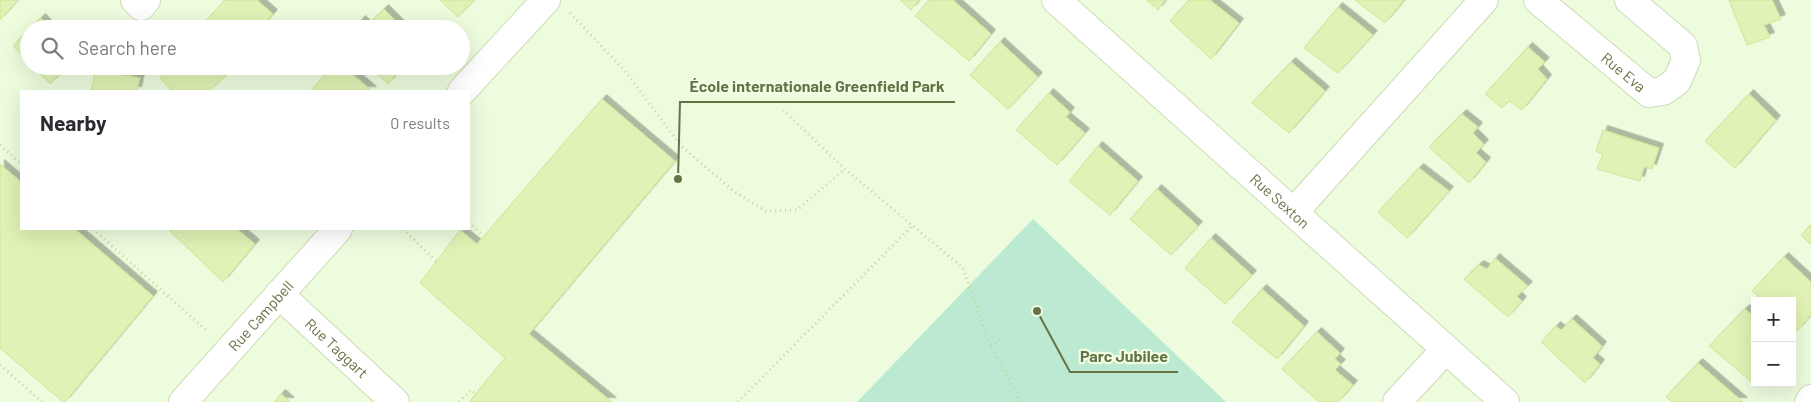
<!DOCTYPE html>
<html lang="en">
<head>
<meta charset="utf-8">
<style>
  :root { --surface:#fff; --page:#f7f7f7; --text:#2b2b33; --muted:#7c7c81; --line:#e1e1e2 }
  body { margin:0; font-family:Barlow,sans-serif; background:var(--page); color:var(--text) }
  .controls { position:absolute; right:15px; bottom:15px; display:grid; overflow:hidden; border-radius:0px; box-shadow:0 5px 20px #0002 }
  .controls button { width:45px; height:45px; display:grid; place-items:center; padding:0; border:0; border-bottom:1px solid var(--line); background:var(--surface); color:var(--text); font:25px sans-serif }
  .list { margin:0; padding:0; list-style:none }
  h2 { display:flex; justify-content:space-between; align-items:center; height:65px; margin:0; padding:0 20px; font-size:21px }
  h2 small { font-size:16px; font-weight:400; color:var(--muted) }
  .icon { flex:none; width:28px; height:28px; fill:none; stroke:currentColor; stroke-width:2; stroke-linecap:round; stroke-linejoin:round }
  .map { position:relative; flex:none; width:1811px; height:402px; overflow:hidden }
  .search { position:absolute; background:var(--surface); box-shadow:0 5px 20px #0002; left:20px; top:20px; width:450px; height:55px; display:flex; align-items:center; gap:12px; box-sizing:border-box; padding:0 18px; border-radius:28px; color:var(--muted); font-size:19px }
  .panel { position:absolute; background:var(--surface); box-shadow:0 5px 20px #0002; left:20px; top:90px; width:450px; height:140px; border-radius:0px }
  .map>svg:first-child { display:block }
  .green { fill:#bce9d2 }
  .building { fill:#e0f2b5; stroke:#cfe595; filter:url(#shadow) }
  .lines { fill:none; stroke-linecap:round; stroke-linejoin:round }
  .minor-casing { stroke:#cddbb5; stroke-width:30 }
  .path { stroke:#c5d699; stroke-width:3; stroke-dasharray:1 4; stroke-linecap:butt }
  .minor { stroke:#fff; stroke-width:28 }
  .labels { text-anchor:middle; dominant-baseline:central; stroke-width:4.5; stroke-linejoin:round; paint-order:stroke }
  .street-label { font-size:15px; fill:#677246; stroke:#f1ffe4 }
  .leader { fill:none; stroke:#677246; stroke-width:2 }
  .callout-dot { fill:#677246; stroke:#f1ffe4; stroke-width:2 }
  .callout-label { font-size:16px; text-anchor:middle; font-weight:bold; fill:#677246; stroke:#f1ffe4; stroke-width:4.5; stroke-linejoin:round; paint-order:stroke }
</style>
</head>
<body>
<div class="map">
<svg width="1811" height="402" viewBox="0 0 1811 402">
  <defs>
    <filter id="shadow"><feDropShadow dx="4.5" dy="-4.5" stdDeviation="0" flood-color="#0004"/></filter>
  </defs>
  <rect width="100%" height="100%" fill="#edfcdd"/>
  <polygon class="green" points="1033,219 1226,402 857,402"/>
  <g class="building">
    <polygon points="0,0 18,0 0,20"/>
    <polygon points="225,0 257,0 273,14 260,29 208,29 203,24"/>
    <polygon points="440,0 474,0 458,17"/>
    <polygon points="900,0 919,0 911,10"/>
    <polygon points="929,0 953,0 991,34 969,61 915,16"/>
    <polygon points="1147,0 1165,0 1158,10"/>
    <polygon points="1189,0 1210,0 1239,23 1211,59 1170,21"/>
    <polygon points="1355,0 1404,0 1385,23"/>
    <polygon points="1729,0 1772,0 1781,19 1764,25 1770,37 1747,45"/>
    <polygon points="1338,7 1373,35 1338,73 1304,48"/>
    <polygon points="384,9 404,29 353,29 361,20 367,26"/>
    <polygon points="41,18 51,29 30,29"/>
    <polygon points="29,30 29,62 13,46"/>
    <polygon points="1000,42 1038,77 1008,109 970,75"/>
    <polygon points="1528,47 1545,62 1538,69 1547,79 1522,110 1509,101 1502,108 1485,94"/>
    <polygon points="1291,62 1325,91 1289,133 1252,103"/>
    <polygon points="33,66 68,66 50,84"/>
    <polygon points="173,66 223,66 229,73 209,91 172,91 160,78"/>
    <polygon points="334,66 343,66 372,91 310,91"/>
    <polygon points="369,66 403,66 388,84"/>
    <polygon points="96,69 140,78 137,91 91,91"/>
    <polygon points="1049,93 1070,112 1066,117 1085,133 1057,165 1016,130"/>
    <polygon points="1749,94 1776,120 1735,168 1705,141"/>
    <polygon points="602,99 675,161 529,334 612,402 469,402 505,358 420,283 460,230 477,244"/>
    <polygon points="1462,114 1478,127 1473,133 1484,144 1476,153 1486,162 1469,183 1429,147"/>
    <polygon points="1603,130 1659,148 1652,169 1644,167 1640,181 1597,169 1603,154 1596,151"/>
    <polygon points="1098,146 1138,181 1110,215 1069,181"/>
    <polygon points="0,164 21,182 21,229 75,229 153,296 65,402 63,402 0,348"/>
    <polygon points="1419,168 1449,191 1407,238 1378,212"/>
    <polygon points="1157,189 1198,226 1171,255 1130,219"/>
    <polygon points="1811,225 1811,245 1801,235"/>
    <polygon points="172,229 237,229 255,244 223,282 170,231"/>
    <polygon points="1211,238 1252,275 1225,304 1185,268"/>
    <polygon points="1784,257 1811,282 1811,315 1797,331 1792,327 1792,301 1764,301 1752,291"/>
    <polygon points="1495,258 1528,286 1517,296 1522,301 1508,317 1464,279 1479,265 1487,269"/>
    <polygon points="1262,289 1304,326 1277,359 1232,322"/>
    <polygon points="1745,309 1755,318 1755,383 1761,383 1758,387 1709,346"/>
    <polygon points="1572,319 1602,346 1593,358 1600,364 1585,383 1541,342 1556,326 1561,330"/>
    <polygon points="1317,332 1340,353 1335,359 1341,364 1335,370 1353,385 1338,402 1319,402 1282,369"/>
    <polygon points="1698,363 1743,402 1672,402 1666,397"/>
    <polygon points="281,394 290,402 274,402"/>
  </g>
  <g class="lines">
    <defs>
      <g id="minor">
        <polyline points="135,0 141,6 146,0"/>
        <path id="s1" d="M 1056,0 L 1505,402"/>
        <path id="s2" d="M 1538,0 L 1649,93 L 1663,91 L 1677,81 L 1686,60 L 1683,46 L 1629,0"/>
        <polyline points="462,91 546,0"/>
        <polyline points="1294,212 1484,0"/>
        <path id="s3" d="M 279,294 L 395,402"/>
        <path id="s4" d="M 183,402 L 338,229"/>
        <polyline points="1397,402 1445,350"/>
        <polyline points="1809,402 1811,399"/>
      </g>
    </defs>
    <use href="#minor" class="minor-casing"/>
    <g class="path">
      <polyline points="570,13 625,71 681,146 735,192 766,211 797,210 845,169"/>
      <polyline points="783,110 845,169 963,268 987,339 1021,402"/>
      <polyline points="0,145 21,164"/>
      <polyline points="469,222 483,236"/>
      <polyline points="93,229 208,332"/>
      <polyline points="403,229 436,261"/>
      <polyline points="991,346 1003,337"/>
      <polyline points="0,365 42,402"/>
      <polyline points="459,402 471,390 476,394"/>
      <polyline points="738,402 912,226"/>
    </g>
    <use href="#minor" class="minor"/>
  </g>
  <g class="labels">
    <g class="street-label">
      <text stroke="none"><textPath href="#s2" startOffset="112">Rue Eva</textPath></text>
      <text stroke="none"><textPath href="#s1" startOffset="301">Rue Sexton</textPath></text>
      <text stroke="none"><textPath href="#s4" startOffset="116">Rue Campbell</textPath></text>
      <text stroke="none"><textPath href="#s3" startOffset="79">Rue Taggart</textPath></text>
    </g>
  </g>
  <path class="leader" d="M678 179L680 102H955M1037 311L1070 372H1178"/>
  <g class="callout-dot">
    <circle cx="678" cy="179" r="5"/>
    <circle cx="1037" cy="311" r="5"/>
  </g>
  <g class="callout-label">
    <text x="817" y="92">École internationale Greenfield Park</text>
    <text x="1124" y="362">Parc Jubilee</text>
  </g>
</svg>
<div class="controls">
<button>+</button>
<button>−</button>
</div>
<div class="search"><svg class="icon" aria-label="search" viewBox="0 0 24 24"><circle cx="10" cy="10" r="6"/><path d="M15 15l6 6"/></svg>Search here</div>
<section class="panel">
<h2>Nearby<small>0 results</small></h2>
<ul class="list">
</ul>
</section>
</div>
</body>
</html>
